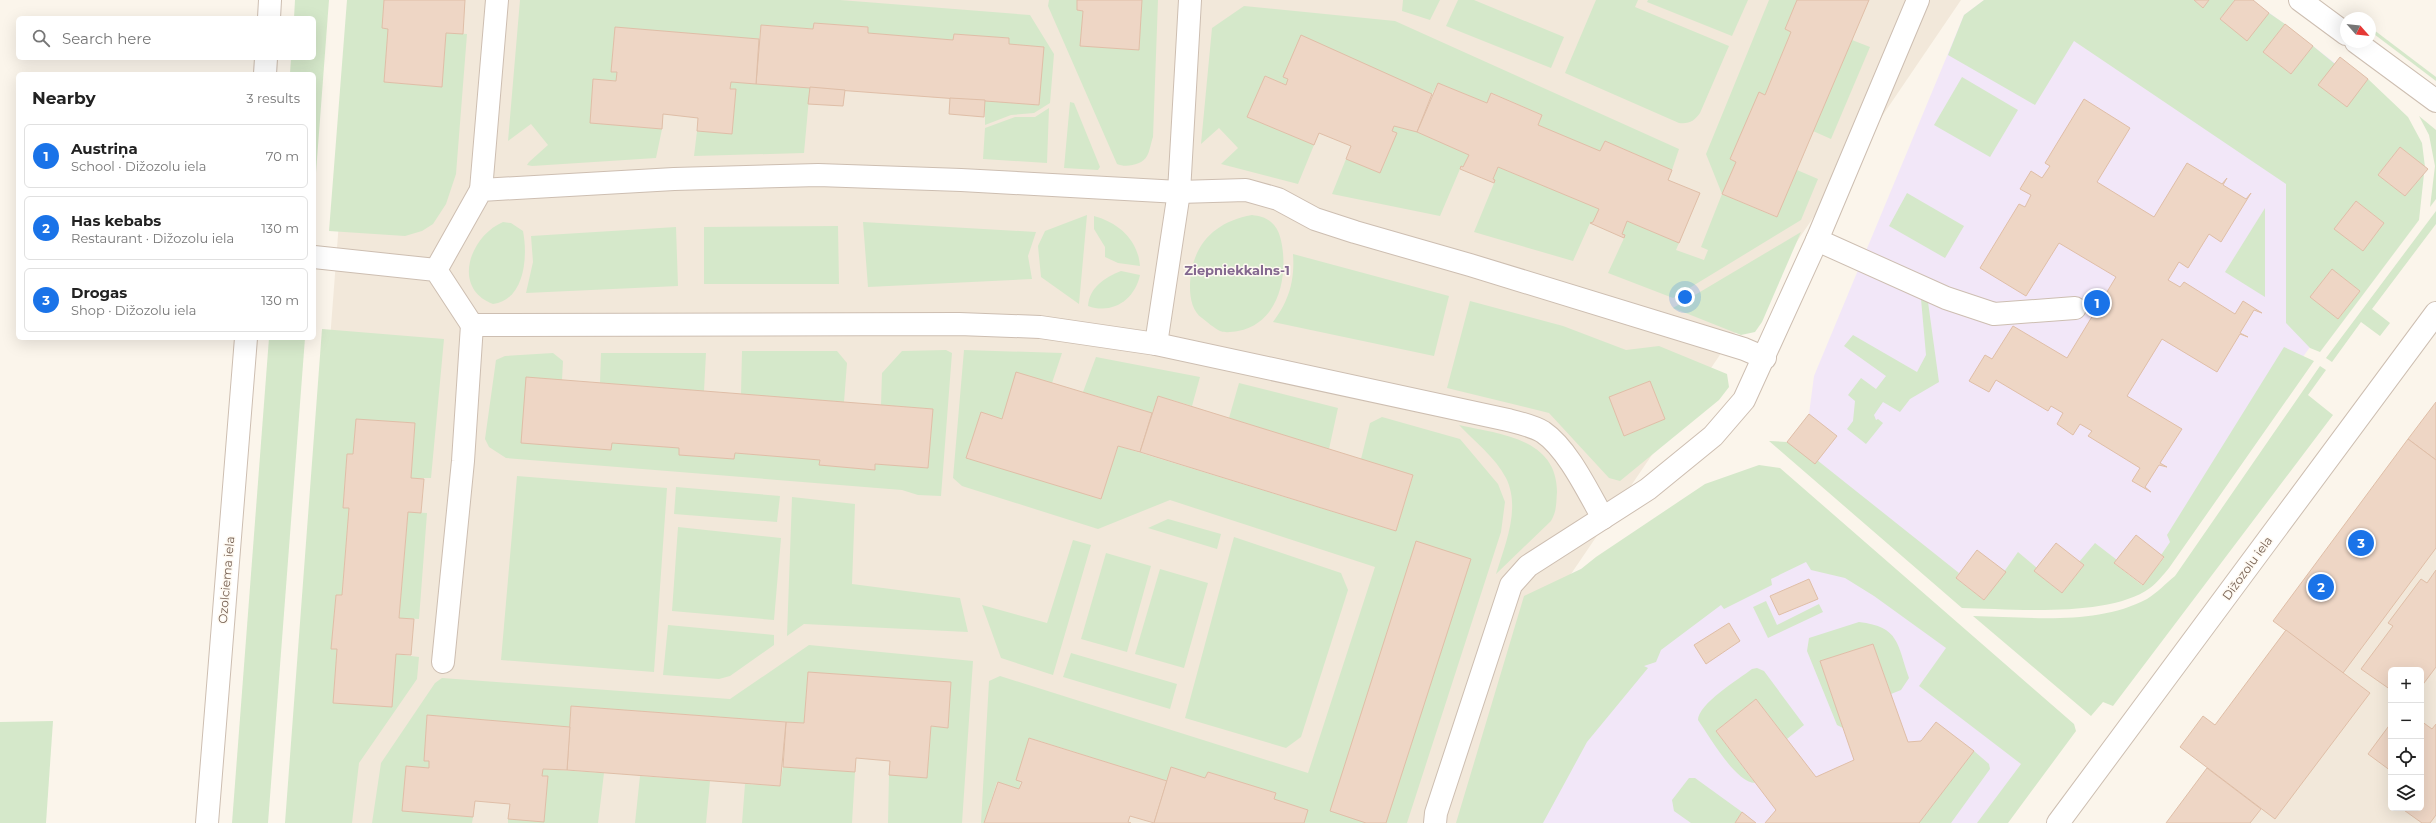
<!DOCTYPE html>
<html lang="en">
<head>
<meta charset="utf-8">
<style>
  :root { --surface:#fff; --page:#f2f2f2; --text:#222; --muted:#767676; --line:#e0e0e0; --accent:#1a73e8 }
  body { margin:0; font-family:Montserrat,sans-serif; background:var(--page); color:var(--text) }
  .controls { position:absolute; right:12px; bottom:12px; display:grid; overflow:hidden; border-radius:6px; box-shadow:0 4px 16px #0002 }
  .controls button { width:36px; height:36px; display:grid; place-items:center; padding:0; border:0; border-bottom:1px solid var(--line); background:var(--surface); color:var(--text); font:20px sans-serif }
  .compass { position:absolute; left:2340px; top:12px; width:36px; height:36px; border-radius:50%; background:var(--surface); box-shadow:0 4px 16px #0002; rotate:117deg }
  .you { position:absolute; left:1685px; top:297px; width:14px; height:14px; margin:-10px; border:3px solid #fff; border-radius:50%; background:#1a73e8; box-shadow:0 0 0 6px #1a73e833 }
  .badge { display:grid; place-items:center; width:26px; height:26px; border-radius:50%; background:var(--accent); color:#fff; font-size:13px; font-weight:700 }
  .pin { position:absolute; translate:-50% -50%; border:2px solid #fff; box-shadow:0 1px 4px #0006 }
  .list { margin:0; padding:0; list-style:none }
  h2 { display:flex; justify-content:space-between; align-items:center; height:52px; margin:0; padding:0 16px; font-size:17px }
  h2 small { font-size:13px; font-weight:400; color:var(--muted) }
  .list li { display:grid; grid-template-columns:26px 1fr auto; gap:12px; align-items:center; box-sizing:border-box; height:64px; margin:0 8px 8px; padding:0 8px; border:1px solid var(--line); border-radius:6px }
  .list b { display:block; font-size:15px; white-space:nowrap }
  .list p { margin:0; font-size:13px; white-space:nowrap; color:var(--muted) }
  .list em { font-size:13px; font-style:normal; color:var(--muted) }
  .icon { flex:none; width:22px; height:22px; fill:none; stroke:currentColor; stroke-width:2; stroke-linecap:round; stroke-linejoin:round }
  .map { position:relative; flex:none; width:2436px; height:823px; overflow:hidden }
  .search { position:absolute; background:var(--surface); box-shadow:0 4px 16px #0002; left:16px; top:16px; width:300px; height:44px; display:flex; align-items:center; gap:10px; box-sizing:border-box; padding:0 14px; border-radius:6px; color:var(--muted); font-size:15px }
  .panel { position:absolute; background:var(--surface); box-shadow:0 4px 16px #0002; left:16px; top:72px; width:300px; height:268px; border-radius:6px }
  .map>svg:first-child { display:block }
  .residential { fill:#f2e8da; fill-rule:evenodd }
  .education { fill:#f2e7f8 }
  .green { fill:#d5e8ca; fill-rule:evenodd }
  .building { fill:#eed6c5; stroke:#dfbea7 }
  .lines { fill:none; stroke-linecap:round; stroke-linejoin:round }
  .minor-casing { stroke:#cdbeb1; stroke-width:24 }
  .minor { stroke:#fff; stroke-width:22 }
  .labels { text-anchor:middle; dominant-baseline:central; stroke-width:3; stroke-linejoin:round; paint-order:stroke }
  .street-label { font-size:12px; fill:#745e50; stroke:#fef9f1 }
  .neighbourhood-label { font-size:13px; font-weight:bold; fill:#83688f; stroke:#fef9f1 }
</style>
</head>
<body>
<div class="map">
<svg width="2436" height="823" viewBox="0 0 2436 823">
  <rect width="100%" height="100%" fill="#fbf5eb"/>
  <g class="residential">
    <polygon points="356,0 1961,0 1571,574 1493,823 293,823"/>
    <path d="M 2436,539 L 2436,823 L 2222,823 ZM 2391,670 L 2421,670 L 2421,808 L 2391,808 Z"/>
  </g>
  <g class="education">
    <polygon points="1984,0 2253,0 2335,63 2340,57 2368,79 2347,106 2428,169 2342,276 2360,291 2333,315 2161,555 2164,557 2143,585 2114,563 2084,565 2062,593 2034,571 1984,600 1956,578 1959,574 1787,442 1809,414 1814,376 1964,15"/>
    <polygon points="1763,478 2063,729 1993,823 1493,823 1571,574"/>
  </g>
  <g class="green">
    <polygon points="295,0 329,0 314,199 314,74 290,74 291,58 314,58 314,18 294,18"/>
    <polygon points="347,0 384,0 382,28 388,29 384,82 442,87 446,33 467,34 456,174 446,204 433,224 422,231 405,236 329,231"/>
    <polygon points="520,0 840,0 1030,15 1054,54 1050,103 1034,113 1011,115 985,125 985,100 1039,105 1043,47 1009,44 1009,38 954,34 953,40 868,33 868,27 814,23 813,29 761,25 759,39 615,27 611,71 617,72 616,81 593,79 590,123 662,129 656,158 532,166 527,165 529,162 548,145 531,124 508,141"/>
    <path d="M 1049,0 L 1077,0 L 1077,10 L 1083,11 L 1080,46 L 1139,50 L 1142,0 L 1158,0 L 1153,137 C 1151,142 1150,151 1147,156 C 1142,165 1126,168 1117,164 L 1048,6 Z"/>
    <polygon points="1403,0 1440,0 1430,20 1402,11"/>
    <polygon points="1458,0 1474,0 1564,37 1551,68 1446,26"/>
    <path d="M 1596,0 L 1638,0 L 1635,7 L 1729,46 L 1700,113 C 1694,121 1690,124 1679,123 L 1565,73 Z"/>
    <polygon points="1648,0 1748,0 1732,36 1647,2"/>
    <polygon points="1769,0 1797,0 1785,29 1791,32 1765,95 1759,93 1730,159 1736,162 1722,194 1776,217 1797,170 1818,179 1801,220 1673,298 1608,273 1625,236 1622,234 1627,221 1679,243 1676,250 1704,260 1708,250 1701,247 1722,194 1706,154"/>
    <path d="M 1984,0 L 2194,0 L 2203,8 L 2209,0 L 2235,0 L 2220,19 L 2247,40 L 2269,13 L 2285,24 L 2263,52 L 2291,74 L 2313,46 L 2335,64 L 2347,106 L 2368,79 L 2408,117 L 2422,143 L 2425,167 L 2400,147 L 2378,175 L 2405,196 L 2424,174 L 2419,220 L 2320,352 L 2310,348 L 2286,323 L 2286,184 L 2074,41 L 2035,105 L 1948,55 L 1964,15 ZM 2356,201 L 2384,223 L 2363,251 L 2335,229 ZM 2332,269 L 2360,291 L 2338,319 L 2310,297 Z"/>
    <polygon points="1244,6 1395,21 1679,149 1672,170 1605,141 1600,151 1538,125 1542,115 1492,93 1487,103 1438,83 1432,94 1301,36 1283,77 1288,79 1286,85 1265,76 1247,117 1314,145 1298,184 1221,164 1238,148 1219,128 1201,144 1212,28"/>
    <polygon points="2370,27 2436,77 2436,81 2370,31"/>
    <polygon points="1852,40 1870,47 1831,139 1813,131"/>
    <polygon points="1962,77 2018,110 1990,157 1934,125"/>
    <polygon points="731,82 810,87 804,153 694,156 697,131 732,134 736,89 730,89"/>
    <polygon points="1070,102 1074,103 1100,167 1098,170 1064,168"/>
    <polygon points="1049,108 1047,163 983,159 985,128 1015,117 1035,117"/>
    <polygon points="2419,116 2436,130 2436,199 2430,207 2435,166 2429,135"/>
    <polygon points="1394,126 1417,132 1469,155 1463,167 1461,166 1460,169 1440,216 1332,194 1346,159 1380,173 1397,133 1392,131"/>
    <polygon points="1498,167 1599,209 1593,222 1590,223 1573,261 1474,232 1495,181 1493,179"/>
    <polygon points="1907,193 1964,226 1945,258 1889,226"/>
    <polygon points="2265,208 2265,297 2225,272"/>
    <polygon points="2436,211 2436,224 2372,309 2390,323 2380,336 2361,322 2332,362 2326,358"/>
    <polygon points="1087,215 1079,304 1041,277 1038,246 1045,231"/>
    <path d="M 1252,215 C 1259,216 1265,217 1271,222 C 1280,229 1282,243 1283,253 C 1286,285 1275,324 1238,331 C 1232,332 1225,333 1220,331 C 1214,328 1207,322 1202,318 C 1193,312 1190,299 1190,288 C 1190,248 1212,222 1252,215 Z"/>
    <path d="M 1094,216 C 1119,223 1138,240 1140,266 L 1118,263 L 1105,257 L 1105,247 L 1094,229 Z"/>
    <path d="M 503,222 L 511,223 L 523,231 C 528,256 525,300 493,304 C 451,288 470,236 503,222 Z"/>
    <polygon points="863,222 1036,232 1028,256 1032,279 868,287"/>
    <polygon points="838,226 839,284 704,284 704,227"/>
    <polygon points="676,227 678,286 526,293 533,262 531,236"/>
    <polygon points="1801,232 1762,322 1755,332 1741,335 1673,308"/>
    <path d="M 1293,254 L 1449,296 L 1434,356 L 1273,322 C 1289,301 1295,280 1293,254 Z"/>
    <path d="M 1121,271 L 1140,275 C 1135,299 1113,315 1088,306 C 1089,288 1105,277 1121,271 Z"/>
    <polygon points="1921,299 1928,302 1939,382 1910,399 1900,412 1883,402 1874,415 1876,420 1878,419 1883,423 1866,444 1847,429 1853,421 1855,401 1848,395 1861,378 1876,389 1886,376 1844,346 1853,335 1917,372 1926,355"/>
    <path d="M 1470,301 L 1563,326 L 1626,350 L 1659,346 L 1727,374 L 1729,387 L 1719,400 L 1620,481 L 1609,478 L 1549,413 L 1447,388 ZM 1650,381 L 1665,419 L 1624,436 L 1609,397 Z"/>
    <polygon points="322,329 444,339 431,478 411,478 415,423 356,419 353,454 347,454 343,507 349,508 342,595 336,595 331,648 337,649 333,702 392,707 396,654 419,657 417,679 359,763 352,823 285,823"/>
    <polygon points="269,338 305,338 268,823 232,823"/>
    <path d="M 2284,347 L 2314,361 L 2169,568 C 2163,575 2157,583 2150,588 C 2109,618 2012,609 1962,608 L 1769,441 L 1787,442 L 1815,463 L 1817,460 L 1959,573 L 1956,578 L 1984,600 L 2018,552 L 2037,568 L 2034,571 L 2062,593 L 2084,565 L 2079,562 L 2095,543 L 2117,560 L 2115,564 L 2142,585 L 2164,558 L 2161,555 L 2170,542 L 2167,535 Z"/>
    <polygon points="946,350 952,353 941,496 918,495 902,490 506,458 489,447 485,439 496,360 505,356 553,353 563,361 562,380 611,450 612,443 679,448 679,455 734,459 735,453 820,460 820,465 875,470 875,464 928,468 933,409 881,405 882,373 902,351"/>
    <polygon points="964,350 1062,353 1052,383 1002,419 981,412 967,458 1101,499 1118,446 1396,531 1413,476 1361,459 1370,423 1382,417 1460,439 1498,484 1505,502 1501,532 1407,823 1304,823 1308,810 1274,799 1276,793 1208,772 1205,778 1171,767 1167,781 1030,738 1019,789 997,782 984,823 981,823 989,681 1000,676 1308,773 1375,567 1170,500 1098,529 962,486 953,478"/>
    <polygon points="742,351 837,351 847,363 844,402 741,394"/>
    <polygon points="601,353 706,353 704,391 600,383"/>
    <polygon points="1096,357 1200,377 1192,406 1158,396 1152,413 1083,392"/>
    <path d="M 2320,366 L 2326,370 L 2308,395 L 2333,415 L 2113,706 L 2103,702 L 2091,716 L 1973,616 C 2029,617 2096,626 2147,599 C 2157,593 2166,583 2175,576 Z"/>
    <polygon points="1239,383 1338,408 1329,449 1229,418"/>
    <path d="M 1459,425 C 1499,434 1557,438 1557,492 C 1556,503 1557,511 1551,521 L 1496,574 C 1505,545 1521,508 1506,478 C 1496,458 1474,441 1459,425 Z"/>
    <polygon points="1759,465 1780,468 2074,724 2076,731 2008,823 1977,823 2021,764 1919,686 1946,648 1874,596 1845,578 1811,570 1806,562 1771,579 1772,585 1724,609 1721,605 1661,650 1656,662 1644,666 1648,668 1587,742 1543,823 1456,823 1524,596 1581,569 1596,557 1705,484"/>
    <polygon points="517,476 667,488 654,672 501,660"/>
    <polygon points="676,487 780,496 777,522 674,514"/>
    <polygon points="792,497 855,504 852,584 960,598 968,632 804,624 787,636"/>
    <polygon points="408,512 427,513 419,619 399,618"/>
    <polygon points="1168,519 1221,534 1217,549 1148,528"/>
    <polygon points="678,527 781,538 774,620 672,611"/>
    <polygon points="1234,537 1341,573 1348,590 1301,737 1286,748 1185,718"/>
    <polygon points="1073,540 1091,545 1053,675 1001,658 982,605 1047,623"/>
    <polygon points="1106,553 1151,566 1127,652 1081,639"/>
    <polygon points="1160,569 1208,583 1184,668 1135,654"/>
    <polygon points="1766,601 1777,625 1819,604 1823,612 1768,638 1753,607"/>
    <path d="M 1859,622 C 1900,627 1897,644 1909,678 L 1901,690 L 1891,694 L 1873,644 L 1820,661 L 1843,728 L 1837,725 L 1807,651 L 1809,638 Z"/>
    <polygon points="668,625 774,635 774,645 730,676 719,679 663,675"/>
    <polygon points="809,645 973,661 962,823 888,823 889,775 927,777 931,726 948,728 951,682 808,672 804,723 571,706 570,727 427,715 424,761 429,761 429,768 406,766 402,811 473,817 472,823 372,823 381,763 435,683 442,678 730,699"/>
    <polygon points="1071,653 1177,684 1170,709 1063,677"/>
    <path d="M 1757,668 L 1764,671 L 1804,725 L 1787,739 L 1756,699 L 1716,731 L 1755,783 C 1735,782 1710,737 1698,720 C 1698,704 1739,679 1752,669 Z"/>
    <polygon points="53,721 46,823 0,823 0,722"/>
    <polygon points="1974,751 1989,764 1990,769 1951,823 1919,823"/>
    <polygon points="783,767 855,772 852,823 742,823 745,784 780,786"/>
    <polygon points="543,769 604,773 598,823 508,823 508,819 544,821 548,777 542,776"/>
    <polygon points="640,776 710,781 706,823 635,823"/>
    <polygon points="1689,778 1695,778 1742,812 1735,823 1691,823 1674,811 1672,800"/>
  </g>
  <g class="building">
    <polygon points="384,0 465,0 463,34 446,33 442,87 384,82 388,29 382,28"/>
    <polygon points="1077,0 1142,0 1139,50 1080,46 1083,11 1077,10"/>
    <polygon points="1797,0 1869,0 1777,217 1722,194 1736,162 1730,159 1759,92 1765,95 1791,32 1785,29"/>
    <polygon points="2194,0 2209,0 2203,8"/>
    <polygon points="2235,0 2253,0 2269,13 2247,41 2220,19"/>
    <polygon points="814,23 868,27 868,33 953,40 954,34 1009,38 1009,44 1044,47 1039,105 756,84 761,25 813,29"/>
    <polygon points="2285,24 2313,46 2291,74 2263,52"/>
    <polygon points="615,27 759,39 756,84 731,82 730,89 736,89 732,134 697,131 698,118 663,114 662,129 590,123 593,79 616,81 617,72 611,72"/>
    <polygon points="1301,35 1432,94 1417,132 1394,126 1392,131 1397,133 1380,173 1346,159 1351,146 1319,133 1314,145 1247,117 1265,76 1286,85 1288,79 1283,77"/>
    <polygon points="2340,57 2368,79 2347,107 2318,85"/>
    <polygon points="1438,83 1487,103 1491,93 1542,115 1538,125 1600,151 1605,141 1672,170 1668,180 1700,193 1679,243 1627,221 1622,234 1625,235 1624,238 1590,223 1593,222 1599,209 1498,167 1493,179 1495,180 1494,183 1460,169 1461,166 1463,167 1469,155 1417,132"/>
    <polygon points="810,87 845,90 843,106 808,104"/>
    <polygon points="950,98 985,100 984,117 949,114"/>
    <polygon points="2084,99 2130,128 2097,182 2154,217 2187,163 2222,184 2227,178 2223,185 2246,199 2251,193 2221,242 2209,234 2188,268 2179,262 2168,280 2180,287 2184,282 2235,314 2243,301 2262,313 2254,310 2240,333 2248,337 2240,334 2217,372 2162,339 2127,396 2182,429 2160,463 2167,467 2159,465 2145,487 2151,492 2132,481 2140,468 2088,436 2092,431 2080,424 2073,435 2057,424 2063,413 2051,406 2048,411 1996,380 1989,392 1969,381 1985,355 1992,359 2013,326 2067,358 2116,277 2059,243 2026,296 1980,268 2019,204 2025,207 2031,195 2020,189 2031,171 2042,178 2050,166 2045,163"/>
    <polygon points="2400,147 2428,169 2405,196 2378,175"/>
    <polygon points="2356,201 2384,223 2363,251 2334,229"/>
    <polygon points="2332,269 2360,291 2338,319 2310,297"/>
    <polygon points="1016,372 1152,413 1140,452 1118,446 1101,499 966,458 981,412 1002,419"/>
    <polygon points="526,377 933,409 928,468 875,464 875,470 819,465 820,460 735,453 734,459 679,455 679,448 612,443 611,450 521,443"/>
    <polygon points="1650,381 1665,419 1624,436 1609,397"/>
    <polygon points="1158,396 1413,475 1396,531 1140,452"/>
    <polygon points="2436,402 2436,460 2408,439"/>
    <polygon points="1809,414 1837,436 1815,464 1787,442"/>
    <polygon points="356,419 415,423 411,478 424,479 421,513 408,512 399,618 414,619 411,655 396,654 392,707 333,703 337,649 331,649 336,595 342,595 349,508 343,508 347,454 353,454"/>
    <polygon points="2408,439 2436,460 2436,548 2343,673 2273,621"/>
    <polygon points="2136,535 2164,557 2143,585 2114,563"/>
    <polygon points="1416,541 1471,559 1386,823 1366,823 1330,811"/>
    <polygon points="2056,543 2084,565 2062,593 2034,571"/>
    <polygon points="1977,550 2006,572 1984,600 1956,578"/>
    <polygon points="2436,570 2436,667 2421,687 2421,670 2391,670 2391,690 2361,669 2393,626 2388,623 2421,579 2427,583"/>
    <polygon points="1809,579 1818,599 1779,615 1770,596"/>
    <polygon points="1729,623 1740,641 1706,664 1694,645"/>
    <polygon points="2286,630 2370,693 2275,819 2180,747 2203,716 2215,725"/>
    <polygon points="1873,644 1908,742 1921,741 1936,722 1974,751 1919,823 1765,823 1776,810 1716,731 1756,699 1816,777 1854,760 1820,661"/>
    <polygon points="808,672 951,682 948,728 931,726 927,778 889,775 890,761 856,758 855,772 783,767 786,722 804,723"/>
    <polygon points="571,706 786,722 780,786 567,770"/>
    <polygon points="427,715 570,727 567,770 543,769 542,776 548,776 544,822 508,819 510,804 475,801 473,817 402,811 406,766 429,768 429,761 424,761"/>
    <polygon points="2421,721 2432,729 2436,724 2436,815 2430,823 2422,823 2401,808 2421,808"/>
    <polygon points="2391,723 2391,771 2368,754"/>
    <polygon points="1029,738 1167,781 1154,823 1130,816 1128,822 1131,823 984,823 998,782 1019,789 1022,782 1016,780"/>
    <polygon points="1171,767 1205,778 1208,772 1276,793 1274,799 1308,810 1304,823 1154,823"/>
    <polygon points="2207,768 2261,809 2250,823 2166,823"/>
    <polygon points="1742,812 1756,823 1735,823"/>
  </g>
  <g class="lines">
    <defs>
      <g id="minor">
        <polyline points="2300,0 2346,34"/>
        <polyline points="269,18 270,0"/>
        <polyline points="2356,42 2436,101"/>
        <polyline points="265,74 266,58"/>
        <polyline points="481,190 497,0"/>
        <polyline points="1817,240 1946,298 1994,314 2075,308"/>
        <path d="M 314,257 L 436,270 L 472,325 L 959,324 L 1040,327 L 1156,344 L 1508,420 C 1520,423 1533,426 1543,432 C 1568,449 1588,492 1603,518"/>
        <polyline points="436,270 481,190 674,179 818,175 961,180 1179,192 1246,190 1278,199 1315,219 1355,232 1470,265 1744,349 1765,358"/>
        <polyline points="1156,344 1179,192 1190,0"/>
        <polyline points="443,662 463,461 472,325"/>
        <polyline points="207,823 246,338"/>
        <polyline points="1435,823 1436,813 1511,585 1528,566 1648,489 1713,436 1744,400 1817,240 1918,0"/>
        <polyline points="2058,823 2436,313"/>
      </g>
    </defs>
    <use href="#minor" class="minor-casing"/>
    <use href="#minor" class="minor"/>
  </g>
  <g class="labels">
    <g class="street-label">
      <text transform="translate(2247 568) rotate(-54)">Dižozolu iela</text>
      <text transform="translate(226 580) rotate(-85)">Ozolciema iela</text>
    </g>
    <g class="neighbourhood-label">
      <text x="1237" y="270">Ziepniekkalns-1</text>
    </g>
  </g>
</svg>
<div class="controls">
<button>+</button>
<button>−</button>
<button><svg class="icon" aria-label="locate" viewBox="0 0 24 24"><circle cx="12" cy="12" r="6"/><path d="M12 2v4M12 18v4M2 12h4M18 12h4"/></svg></button>
<button><svg class="icon" aria-label="layers" viewBox="0 0 24 24"><path d="M12 4l9 5-9 5-9-5zM3 14l9 5 9-5"/></svg></button>
</div>
<svg class="compass" viewBox="-18 -18 36 36"><path d="M0-13l5 13h-10z" fill="#e53935"/><path d="M0 13l5-13h-10z" fill="#767676"/></svg>
<div class="you"></div>
<div class="pin badge" style="left:2097px;top:303px">1</div>
<div class="pin badge" style="left:2321px;top:587px">2</div>
<div class="pin badge" style="left:2361px;top:543px">3</div>
<div class="search"><svg class="icon" aria-label="search" viewBox="0 0 24 24"><circle cx="10" cy="10" r="6"/><path d="M15 15l6 6"/></svg>Search here</div>
<section class="panel">
<h2>Nearby<small>3 results</small></h2>
<ul class="list">
<li><span class="badge">1</span><div><b>Austriņa</b><p>School · Dižozolu iela</p></div><em>70 m</em></li>
<li><span class="badge">2</span><div><b>Has kebabs</b><p>Restaurant · Dižozolu iela</p></div><em>130 m</em></li>
<li><span class="badge">3</span><div><b>Drogas</b><p>Shop · Dižozolu iela</p></div><em>130 m</em></li>
</ul>
</section>
</div>
</body>
</html>
